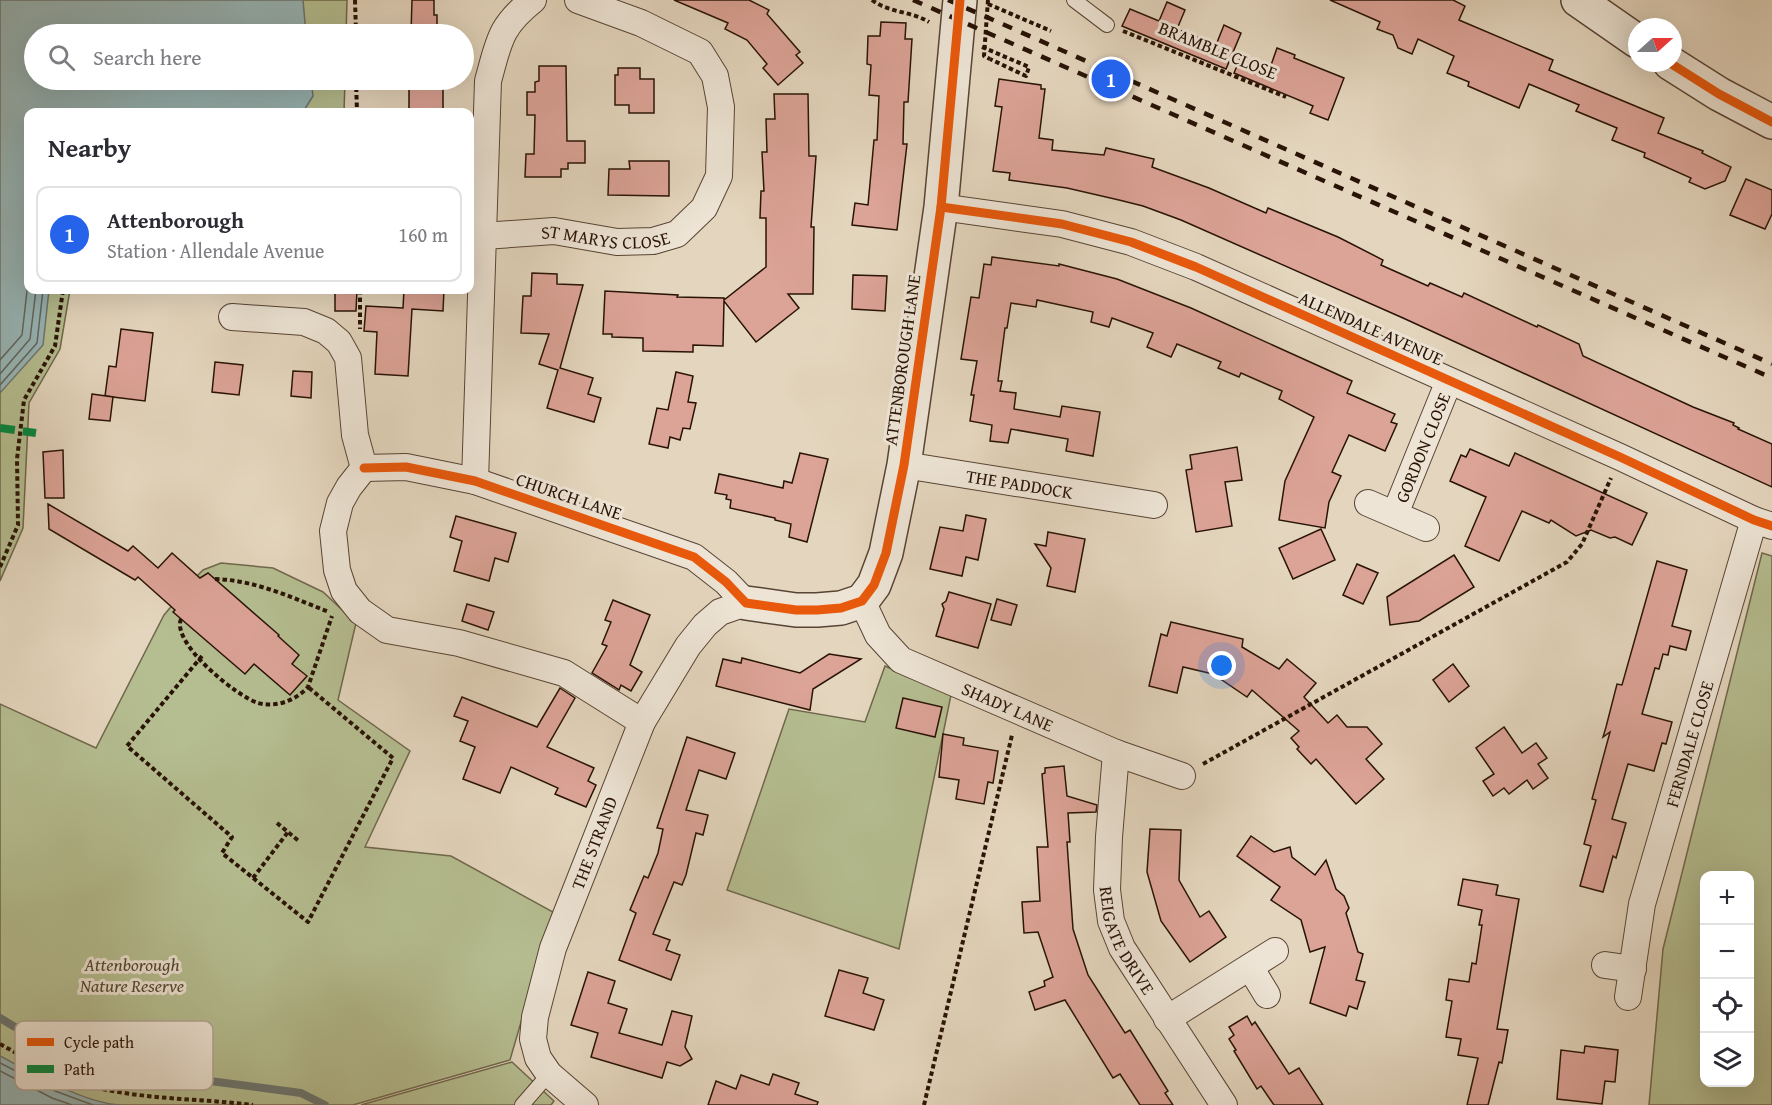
<!DOCTYPE html>
<html lang="en">
<head>
<meta charset="utf-8">
<style>
  :root { --surface:#fff; --page:#f2f2f3; --text:#2b2b33; --muted:#7c7c81; --line:#e1e1e2; --accent:#2563eb }
  body { margin:0; font-family:"Gentium Book Plus",serif; background:var(--page); color:var(--text) }
  .controls { position:absolute; right:18px; bottom:18px; display:grid; overflow:hidden; border-radius:12px; box-shadow:0 6px 24px #0002 }
  .controls button { width:54px; height:54px; display:grid; place-items:center; padding:0; border:0; border-bottom:2px solid var(--line); background:var(--surface); color:var(--text); font:30px sans-serif }
  .compass { position:absolute; left:1628px; top:18px; width:54px; height:54px; border-radius:50%; background:var(--surface); box-shadow:0 6px 24px #0002; rotate:69deg }
  .you { position:absolute; left:1222px; top:666px; width:21px; height:21px; margin:-15px; border:4px solid #fff; border-radius:50%; background:#1a73e8; box-shadow:0 0 0 9px #1a73e833 }
  .badge { display:grid; place-items:center; width:39px; height:39px; border-radius:50%; background:var(--accent); color:#fff; font-size:20px; font-weight:700 }
  .pin { position:absolute; translate:-50% -50%; border:3px solid #fff; box-shadow:0 2px 6px #0006 }
  .list { margin:0; padding:0; list-style:none }
  h2 { display:flex; justify-content:space-between; align-items:center; height:78px; margin:0; padding:0 24px; font-size:26px }
  h2 small { font-size:20px; font-weight:400; color:var(--muted) }
  .list li { display:grid; grid-template-columns:39px 1fr auto; gap:18px; align-items:center; box-sizing:border-box; height:96px; margin:0 12px 12px; padding:0 12px; border:2px solid var(--line); border-radius:12px }
  .list b { display:block; font-size:22px; white-space:nowrap }
  .list p { margin:0; font-size:20px; white-space:nowrap; color:var(--muted) }
  .list em { font-size:20px; font-style:normal; color:var(--muted) }
  .icon { flex:none; width:33px; height:33px; fill:none; stroke:currentColor; stroke-width:2; stroke-linecap:round; stroke-linejoin:round }
  .map { position:relative; flex:none; width:1772px; height:1105px; overflow:hidden }
  .search { position:absolute; background:var(--surface); box-shadow:0 6px 24px #0002; left:24px; top:24px; width:450px; height:66px; display:flex; align-items:center; gap:15px; box-sizing:border-box; padding:0 21px; border-radius:33px; color:var(--muted); font-size:22px }
  .panel { position:absolute; background:var(--surface); box-shadow:0 6px 24px #0002; left:24px; top:108px; width:450px; height:186px; border-radius:12px }
  .map>svg:first-child { display:block }
  .green { fill:#b5be91; stroke:#6f684c; stroke-width:1.5; fill-rule:evenodd }
  .water { fill:#97b7b9; stroke:#6b7571; stroke-width:1.5 }
  .lines { fill:none; stroke-linecap:round; stroke-linejoin:round }
  .shore { stroke:#606560; stroke-width:1.5 }
  .stream { stroke:#6b7571; stroke-width:8 }
  .building { fill:#dca397; stroke:#291306; stroke-width:1.5 }
  .service-casing { stroke:#584434; stroke-width:16 }
  .minor-casing { stroke:#584434; stroke-width:28 }
  .tertiary-casing { stroke:#584434; stroke-width:36 }
  .path { stroke:#291306; stroke-width:4; stroke-dasharray:4.5 3; stroke-linecap:butt }
  .service { stroke:#ede4d5; stroke-width:14 }
  .minor { stroke:#ede4d5; stroke-width:26 }
  .tertiary { stroke:#ede4d5; stroke-width:33 }
  .rail { stroke:#291306; stroke-width:4.5; stroke-dasharray:10 10; stroke-linecap:butt }
  .path-bridge { stroke:#291306; stroke-width:4; stroke-dasharray:4.5 3; stroke-linecap:butt }
  .quiet { stroke:#00873e; stroke-width:8; stroke-dasharray:15 8; stroke-linecap:butt }
  .cycleway-casing { stroke:#ede4d5; stroke-width:13 }
  .cycleway { stroke:#e8590c; stroke-width:9 }
  .labels { text-anchor:middle; dominant-baseline:central; stroke-width:6; stroke-linejoin:round; paint-order:stroke }
  .street-label { font-size:18px; fill:#291306; stroke:#ede4d5 }
  .park-label { font-size:18px; font-style:italic; fill:#534630; stroke:#ede4d5 }
  .key { fill:#ede4d5; stroke:#b2a597; stroke-width:1.5 }
  .key-label { font-size:16px; fill:#291306 }
</style>
</head>
<body>
<div class="map">
<svg width="1772" height="1105" viewBox="0 0 1772 1105">
  <rect width="100%" height="100%" fill="#e4d6be"/>
  <filter id="stains"><feTurbulence type="fractalNoise" baseFrequency=".00333" numOctaves="4"/><feColorMatrix values="0 0 0 0 .2 0 0 0 0 .09 0 0 0 0 .02 0 0 0 .5 -.17"/></filter>
  <radialGradient id="worn" r=".72"><stop offset=".6" stop-color="#630" stop-opacity="0"/><stop offset="1" stop-color="#630" stop-opacity=".3"/></radialGradient>
  <g class="green">
    <polygon points="0,0 347,0 346,34 34,34 34,80 345,80 344,112 28,112 28,290 70,290 60,349 29,403 23,528 0,581"/>
    <path d="M 1762,553 L 1772,556 L 1772,1105 L 1649,1105 L 1663,949 ZM 1704,876 L 1750,876 L 1750,1082 L 1704,1082 Z"/>
    <polygon points="221,563 273,568 323,592 356,623 338,700 410,751 365,847 451,856 553,912 510,1060 353,1105 0,1105 0,704 96,748 164,615 197,576 203,570"/>
    <polygon points="885,666 951,695 899,949 727,890 789,709 865,722"/>
    <polygon points="512,1062 554,1101 551,1105 361,1105"/>
  </g>
  <g class="water">
    <polygon points="0,0 303,0 306,34 34,34 34,80 311,80 313,96 303,112 28,112 28,290 49,290 43,345 0,393"/>
    <path d="M 0,1056 C 32,1073 84,1103 120,1105 L 0,1105 Z"/>
  </g>
  <g class="lines">
    <g class="shore">
      <polyline points="0,360 22,335 28,282"/>
      <polyline points="0,374 30,339 36,290"/>
      <polyline points="0,385 37,343 43,290"/>
      <polyline points="0,1063 55,1091 93,1105"/>
      <polyline points="0,1071 52,1098 72,1105"/>
    </g>
    <polyline class="stream" points="0,1018 30,1036 187,1078 301,1093 325,1105"/>
  </g>
  <g class="building">
    <polygon points="412,0 434,0 434,15 437,15 437,34 411,34"/>
    <polygon points="674,0 749,0 769,10 767,14 800,52 796,55 803,63 778,85 763,68 767,64 747,40 725,29 728,23"/>
    <polygon points="1330,0 1453,0 1465,6 1459,20 1553,60 1549,70 1664,118 1658,133 1703,151 1702,153 1731,167 1725,181 1705,189 1689,182 1691,178 1644,157 1645,153 1612,140 1617,128 1576,111 1579,105 1529,84 1519,108 1468,86 1469,82 1447,73 1454,56 1418,39 1412,54 1398,48 1393,35 1377,29 1380,22"/>
    <polygon points="1167,2 1185,10 1177,29 1216,45 1224,25 1241,33 1226,69 1122,26 1130,9 1159,21"/>
    <polygon points="881,22 906,23 905,39 912,39 908,102 904,102 903,144 907,144 897,230 852,225 855,203 868,205 874,140 877,140 879,96 869,95 871,65 867,64 868,36 880,36"/>
    <polygon points="1277,48 1295,55 1294,58 1344,78 1328,120 1310,113 1313,106 1234,73 1241,56 1270,68"/>
    <polygon points="539,66 566,66 567,141 585,141 585,163 568,163 568,169 561,169 561,177 525,177 526,154 534,154 535,115 527,115 527,92 535,92 535,82 539,81"/>
    <polygon points="618,68 640,68 640,79 654,79 654,113 629,113 629,105 615,105 615,75 618,75"/>
    <polygon points="999,79 1041,85 1041,89 1045,89 1039,138 1053,140 1052,150 1104,155 1106,148 1154,159 1152,167 1209,188 1266,213 1268,208 1338,237 1383,260 1381,265 1428,286 1430,283 1462,297 1464,293 1537,327 1538,325 1579,344 1583,356 1693,407 1734,423 1733,425 1739,428 1738,429 1772,444 1772,487 1403,318 1181,220 1143,206 1119,200 1067,188 1009,180 1010,173 993,171 1002,107 995,106"/>
    <rect x="409" y="80" width="34" height="32"/>
    <polygon points="774,94 808,94 809,156 816,156 811,227 814,227 813,294 788,294 799,308 756,342 724,301 723,346 693,345 693,352 643,351 643,338 612,337 612,334 603,334 605,291 678,295 677,297 724,298 724,300 766,267 766,218 760,218 761,191 764,191 762,152 767,152 766,119 775,119"/>
    <polygon points="629,161 669,161 669,196 608,195 609,169 630,169"/>
    <polygon points="1746,179 1772,190 1772,214 1765,229 1730,215"/>
    <polygon points="992,257 1059,266 1059,264 1117,279 1191,308 1352,381 1347,393 1395,414 1391,422 1397,424 1385,451 1349,435 1332,472 1341,476 1329,502 1325,528 1279,520 1285,481 1314,417 1279,399 1282,391 1241,373 1239,377 1218,368 1221,362 1177,344 1171,357 1147,347 1153,333 1112,318 1109,327 1091,322 1093,312 1037,300 1036,307 1011,303 1007,328 1005,328 998,381 1002,381 1000,391 1016,393 1014,409 1060,417 1062,406 1100,412 1093,456 1066,451 1068,439 1011,429 1008,443 990,441 992,425 970,421 974,395 971,395 977,361 961,359 971,297 979,298 984,264 991,265"/>
    <polygon points="532,273 557,274 557,284 583,285 560,368 593,378 588,394 601,398 594,422 547,408 558,370 539,364 549,334 521,333 523,296 531,296"/>
    <polygon points="853,275 887,276 885,311 852,309"/>
    <polygon points="335,290 357,290 356,311 335,311"/>
    <polygon points="404,290 444,290 443,311 412,309 408,376 375,374 377,332 364,331 366,306 403,308"/>
    <polygon points="121,329 153,333 145,401 105,396 109,366 116,367"/>
    <polygon points="215,362 243,365 239,395 212,392"/>
    <polygon points="293,371 312,372 311,398 291,396"/>
    <polygon points="676,372 693,376 688,402 696,403 690,429 683,428 680,440 670,437 668,448 649,444 657,408 668,410"/>
    <polygon points="92,394 113,397 110,421 89,419"/>
    <polygon points="1237,447 1242,480 1225,482 1232,526 1196,532 1186,470 1192,469 1190,455"/>
    <polygon points="1470,449 1509,466 1515,453 1647,513 1632,545 1615,537 1610,538 1591,530 1576,536 1551,520 1549,523 1522,511 1499,561 1465,546 1486,497 1450,481 1461,455 1466,457"/>
    <polygon points="63,450 64,498 45,498 43,452"/>
    <polygon points="800,453 828,459 807,542 789,537 791,524 775,520 775,518 730,508 731,500 726,499 727,495 715,493 719,474 783,488 784,481 792,483"/>
    <polygon points="48,504 128,551 133,546 158,568 172,553 200,578 208,573 279,635 278,636 299,655 292,664 307,676 290,695 254,664 245,674 173,612 175,610 138,577 135,580 49,529"/>
    <polygon points="966,515 986,519 978,560 966,557 962,576 930,569 940,527 963,531"/>
    <polygon points="456,516 516,533 508,562 495,558 489,581 454,571 462,541 450,537"/>
    <polygon points="1321,529 1335,560 1293,579 1279,548"/>
    <polygon points="1048,532 1085,539 1075,592 1047,586 1051,568 1035,544 1046,546"/>
    <polygon points="1454,555 1474,587 1419,621 1390,625 1387,597"/>
    <polygon points="1657,561 1687,570 1672,626 1691,631 1686,650 1670,646 1668,655 1663,654 1659,669 1655,668 1642,714 1672,722 1666,744 1662,743 1654,771 1628,764 1612,819 1626,823 1616,858 1613,856 1603,892 1580,886 1591,846 1584,844 1596,800 1592,799 1610,732 1603,737 1606,727 1617,684 1622,685"/>
    <polygon points="1357,564 1378,573 1363,604 1343,595"/>
    <polygon points="949,592 991,604 978,648 936,636 944,609 942,604 946,601"/>
    <polygon points="997,599 1017,605 1011,625 991,620"/>
    <polygon points="613,600 650,615 630,665 642,672 631,691 621,685 619,690 592,673 607,646 602,644 611,622 605,620"/>
    <polygon points="467,604 494,612 488,630 462,621"/>
    <polygon points="1171,622 1243,639 1242,647 1279,669 1287,659 1316,683 1304,697 1328,723 1337,715 1347,727 1367,727 1382,744 1366,759 1384,779 1356,804 1316,759 1311,764 1297,749 1299,747 1291,738 1299,731 1252,690 1247,697 1213,674 1183,667 1177,693 1149,686 1161,634 1167,636"/>
    <polygon points="829,654 861,659 813,689 810,710 716,686 723,659 741,663 742,658 800,673"/>
    <polygon points="1453,664 1469,686 1449,702 1433,680"/>
    <polygon points="560,688 575,698 547,747 594,768 588,781 596,785 586,807 555,794 558,788 511,767 500,793 463,779 475,747 460,741 468,721 454,716 462,697 537,727"/>
    <polygon points="903,698 942,707 935,737 896,728"/>
    <polygon points="1504,727 1522,753 1536,743 1547,758 1538,764 1548,778 1533,789 1527,780 1509,794 1504,788 1493,796 1483,781 1494,774 1476,748"/>
    <polygon points="943,734 964,738 963,745 998,751 993,783 988,782 984,804 956,799 959,780 939,777"/>
    <polygon points="687,737 735,753 726,779 699,770 686,810 708,815 703,835 696,833 686,875 682,885 674,882 653,934 670,940 666,950 680,955 671,980 619,960 636,913 630,910 644,876 648,878 658,853 663,829 657,828"/>
    <polygon points="1064,766 1067,796 1097,805 1096,812 1068,813 1070,842 1067,842 1073,929 1088,975 1125,1033 1130,1030 1168,1091 1165,1093 1173,1105 1140,1105 1120,1074 1113,1078 1065,1000 1035,1010 1029,992 1045,986 1044,981 1053,977 1038,932 1024,933 1022,902 1040,901 1037,847 1048,847 1042,774 1045,773 1045,768"/>
    <polygon points="1150,829 1181,830 1179,880 1200,917 1209,911 1226,937 1190,962 1161,921 1147,872"/>
    <polygon points="1251,836 1274,852 1290,847 1292,857 1315,875 1326,860 1336,889 1344,896 1349,908 1346,913 1358,952 1363,954 1356,980 1365,982 1357,1009 1349,1006 1346,1016 1310,1003 1325,947 1310,952 1301,920 1271,900 1280,887 1237,856"/>
    <polygon points="1463,879 1498,885 1496,895 1519,899 1497,1029 1508,1030 1502,1063 1499,1062 1488,1105 1467,1105 1478,1058 1458,1055 1461,1039 1446,1037 1452,1001 1446,1000 1449,979 1469,982 1472,963 1476,964 1482,925 1479,925 1482,910 1458,905"/>
    <polygon points="839,970 868,978 863,993 884,1000 874,1030 825,1016"/>
    <polygon points="588,972 615,981 608,1003 627,1009 619,1033 662,1045 672,1011 692,1016 685,1047 692,1059 680,1066 667,1062 662,1078 591,1057 598,1033 571,1025"/>
    <polygon points="1247,1016 1252,1025 1255,1022 1289,1074 1299,1068 1323,1105 1274,1105 1261,1086 1257,1089 1234,1051 1236,1050 1229,1039 1234,1035 1229,1027"/>
    <polygon points="1585,1046 1618,1050 1615,1082 1605,1081 1602,1104 1557,1099 1561,1050 1584,1053"/>
    <polygon points="773,1074 799,1083 795,1094 818,1102 817,1105 708,1105 716,1081 736,1089 741,1075 769,1085"/>
  </g>
  <g class="lines">
    <defs>
      <g id="service">
        <polyline points="1074,0 1107,25"/>
        <polyline points="522,1105 549,1074"/>
      </g>
      <g id="minor">
        <polyline points="941,207 1062,224 1131,242 1196,267 1620,457 1754,520 1772,526"/>
        <path id="s1" d="M 484,236 L 554,231 L 617,242 L 653,241 L 677,234 L 704,208 L 719,176 L 721,107 L 715,76 L 700,52 L 641,23 L 578,0"/>
        <polyline points="232,317 304,322 326,331 339,342 348,358 355,435 364,468"/>
        <path id="s2" d="M 904,465 L 1154,505"/>
        <polyline points="364,468 406,467 475,481 694,557 726,582 746,603 720,612 705,625 688,646 642,722 553,948 535,1017 533,1039 538,1058 549,1074 585,1105"/>
        <polyline points="364,468 349,487 340,503 333,531 337,570 344,591 360,611 387,630 459,643 564,673 642,722"/>
        <path d="M 475,481 L 488,81 C 499,42 499,27 533,0"/>
        <polyline points="1368,503 1426,528"/>
        <path id="s3" d="M 1395,514 L 1449,381"/>
        <path id="s4" d="M 862,601 L 878,635 L 901,660 L 1116,753 L 1182,776"/>
        <path id="s5" d="M 1116,753 L 1109,837 L 1107,890 L 1111,921 L 1122,948 L 1224,1105"/>
        <polyline points="1605,965 1633,969"/>
        <polyline points="1250,967 1267,995"/>
        <path id="s6" d="M 1628,997 L 1642,904 L 1754,520"/>
        <polyline points="1167,1019 1275,951"/>
      </g>
      <g id="tertiary">
        <polyline points="1578,0 1637,41"/>
        <polyline points="1670,63 1719,94 1772,122"/>
        <polyline points="746,603 796,610 817,610 841,608 862,601 874,585 886,553 904,465 941,207 960,0"/>
      </g>
    </defs>
    <use href="#service" class="service-casing"/>
    <use href="#minor" class="minor-casing"/>
    <use href="#tertiary" class="tertiary-casing"/>
    <g class="path">
      <polyline points="355,0 356,34"/>
      <path d="M 872,0 C 889,13 911,11 929,22"/>
      <polyline points="988,4 1051,31"/>
      <polyline points="1123,31 1286,97"/>
      <polyline points="982,47 1029,67 1026,76 990,59"/>
      <polyline points="356,80 357,112"/>
      <polyline points="360,290 360,329"/>
      <polyline points="0,567 18,525 17,459 24,400 55,346 63,290"/>
      <path d="M 215,579 C 255,580 293,598 329,612"/>
      <path d="M 181,619 C 171,644 238,697 258,703 C 277,708 296,700 308,687 L 332,616"/>
      <polyline points="202,656 127,746 232,837 222,853 308,922 393,758 308,687"/>
      <polyline points="1203,764 1567,562 1582,544 1611,478"/>
      <polyline points="277,823 300,842"/>
      <polyline points="253,878 288,832"/>
      <path d="M 0,1044 C 27,1059 54,1075 83,1084 C 137,1100 197,1098 253,1105"/>
      <polyline points="924,1105 1012,735"/>
    </g>
    <use href="#service" class="service"/>
    <use href="#minor" class="minor"/>
    <use href="#tertiary" class="tertiary"/>
    <g class="rail">
      <polyline points="913,0 1772,378"/>
      <polyline points="948,0 1772,364"/>
    </g>
    <polyline class="path-bridge" points="988,0 984,56 990,59"/>
    <polyline class="quiet" points="0,428 36,433"/>
    <defs>
      <g id="cycleway">
        <polyline points="1670,63 1719,94 1772,122"/>
        <polyline points="941,207 1062,224 1131,242 1196,267 1620,457 1754,520 1772,526"/>
        <polyline points="364,468 406,467 475,481 694,557 726,582 746,603 796,610 817,610 841,608 862,601 874,585 886,553 904,465 941,207 960,0"/>
      </g>
    </defs>
    <use href="#cycleway" class="cycleway-casing"/>
    <use href="#cycleway" class="cycleway"/>
  </g>
  <g class="labels">
    <g class="street-label">
      <text transform="translate(1218 50) rotate(22)">BRAMBLE CLOSE</text>
      <text stroke="none"><textPath href="#s1" startOffset="122">ST MARYS CLOSE</textPath></text>
      <text transform="translate(1371 328) rotate(24)">ALLENDALE AVENUE</text>
      <text transform="translate(902 360) rotate(-82)">ATTENBOROUGH LANE</text>
      <text stroke="none"><textPath href="#s3" startOffset="72">GORDON CLOSE</textPath></text>
      <text stroke="none"><textPath href="#s2" startOffset="117">THE PADDOCK</textPath></text>
      <text transform="translate(569 496) rotate(19)">CHURCH LANE</text>
      <text stroke="none"><textPath href="#s4" startOffset="188">SHADY LANE</textPath></text>
      <text stroke="none"><textPath href="#s6" startOffset="261">FERNDALE CLOSE</textPath></text>
      <text transform="translate(594 843) rotate(-69)">THE STRAND</text>
      <text stroke="none"><textPath href="#s5" startOffset="192">REIGATE DRIVE</textPath></text>
    </g>
    <g class="park-label">
      <text x="132" y="964">Attenborough<tspan x="132" dy="21">Nature Reserve</tspan></text>
    </g>
  </g>
  <rect x="15" y="1021" width="198" height="69" rx="9" class="key"/>
  <rect x="27" y="1038" width="27" height="8" fill="#e8590c"/>
  <rect x="27" y="1065" width="27" height="8" fill="#00873e"/>
  <g class="key-label">
    <text x="64" y="1048">Cycle path</text>
    <text x="64" y="1075">Path</text>
  </g>
  <rect width="100%" height="100%" filter="url(#stains)"/>
  <rect width="100%" height="100%" fill="url(#worn)"/>
</svg>
<div class="controls">
<button>+</button>
<button>−</button>
<button><svg class="icon" aria-label="locate" viewBox="0 0 24 24"><circle cx="12" cy="12" r="6"/><path d="M12 2v4M12 18v4M2 12h4M18 12h4"/></svg></button>
<button><svg class="icon" aria-label="layers" viewBox="0 0 24 24"><path d="M12 4l9 5-9 5-9-5zM3 14l9 5 9-5"/></svg></button>
</div>
<svg class="compass" viewBox="-18 -18 36 36"><path d="M0-13l5 13h-10z" fill="#e53935"/><path d="M0 13l5-13h-10z" fill="#7c7c81"/></svg>
<div class="you"></div>
<div class="pin badge" style="left:1111px;top:79px">1</div>
<div class="search"><svg class="icon" aria-label="search" viewBox="0 0 24 24"><circle cx="10" cy="10" r="6"/><path d="M15 15l6 6"/></svg>Search here</div>
<section class="panel">
<h2>Nearby<small></small></h2>
<ul class="list">
<li><span class="badge">1</span><div><b>Attenborough</b><p>Station · Allendale Avenue</p></div><em>160 m</em></li>
</ul>
</section>
</div>
</body>
</html>
